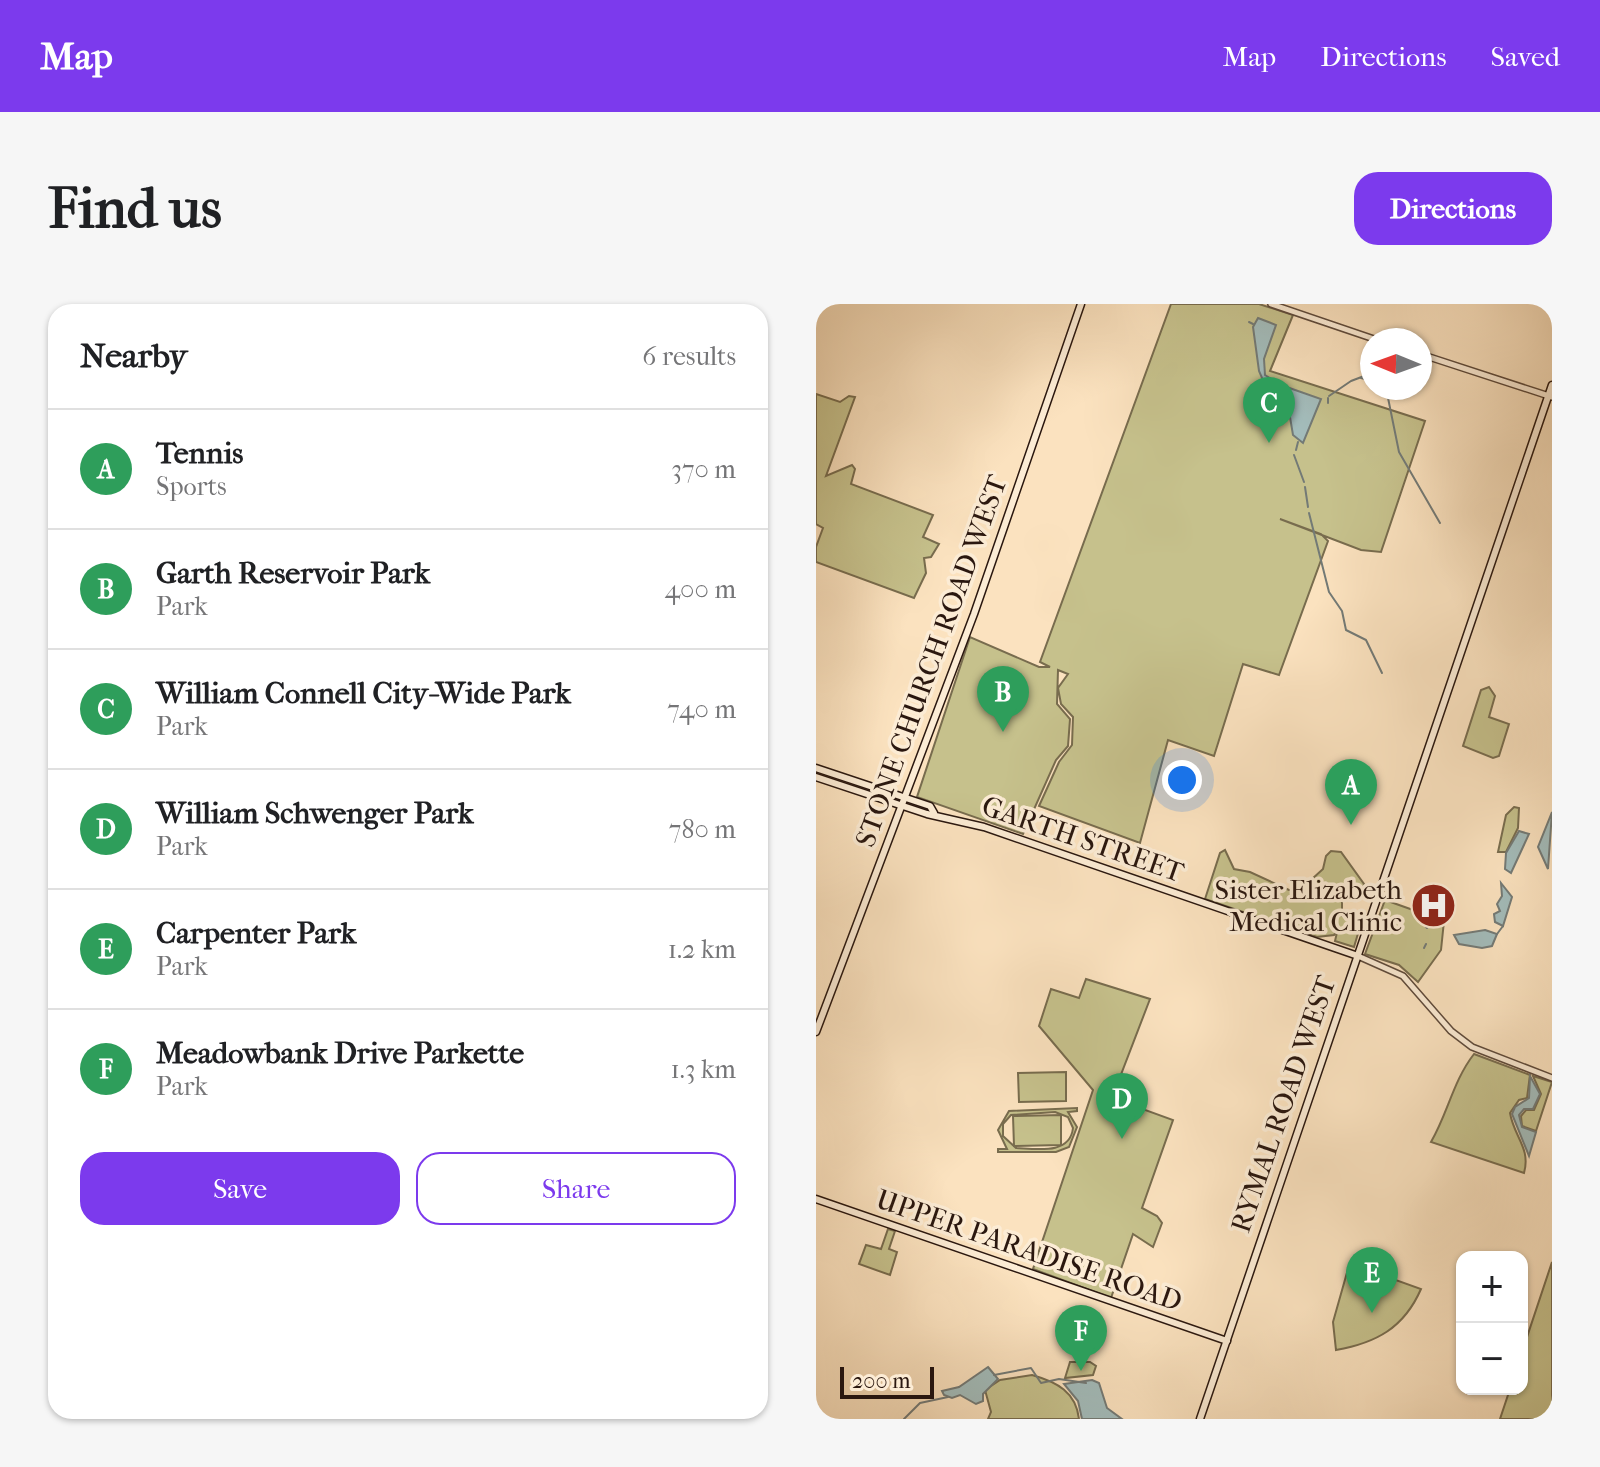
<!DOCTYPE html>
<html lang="en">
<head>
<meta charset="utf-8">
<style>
  :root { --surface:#fff; --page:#f6f6f6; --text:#202124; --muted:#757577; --line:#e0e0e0; --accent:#7c3aed }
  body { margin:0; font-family:"IM FELL French Canon",serif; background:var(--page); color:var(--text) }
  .controls { position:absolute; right:24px; bottom:24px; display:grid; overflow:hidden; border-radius:16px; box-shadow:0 2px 6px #0004 }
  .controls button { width:72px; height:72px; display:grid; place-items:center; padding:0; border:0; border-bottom:2px solid var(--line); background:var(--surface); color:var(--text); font:40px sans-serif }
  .compass { position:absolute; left:544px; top:24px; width:72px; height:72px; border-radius:50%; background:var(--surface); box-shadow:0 2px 6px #0004; rotate:271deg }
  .scale { position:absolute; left:24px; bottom:20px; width:94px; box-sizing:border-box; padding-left:8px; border:4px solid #2a170f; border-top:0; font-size:22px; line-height:28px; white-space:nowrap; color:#2a170f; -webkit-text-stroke:6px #fcecd5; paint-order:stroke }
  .you { position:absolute; left:366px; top:476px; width:28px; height:28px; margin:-20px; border:6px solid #fff; border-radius:50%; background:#1a73e8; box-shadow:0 0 0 12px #1a73e833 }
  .badge { display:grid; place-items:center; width:52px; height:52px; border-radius:50%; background:var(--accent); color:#fff; font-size:26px; font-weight:700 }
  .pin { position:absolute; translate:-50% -66px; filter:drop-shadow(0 2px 4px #0008) }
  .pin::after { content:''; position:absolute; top:42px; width:28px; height:24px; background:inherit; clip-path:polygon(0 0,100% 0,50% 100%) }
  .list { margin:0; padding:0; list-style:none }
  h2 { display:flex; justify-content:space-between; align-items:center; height:104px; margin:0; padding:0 32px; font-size:34px }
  h2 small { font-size:26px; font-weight:400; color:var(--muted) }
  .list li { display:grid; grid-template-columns:52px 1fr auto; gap:24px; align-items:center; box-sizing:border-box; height:120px; padding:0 32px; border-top:2px solid var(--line) }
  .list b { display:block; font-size:30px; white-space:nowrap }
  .list p { margin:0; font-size:26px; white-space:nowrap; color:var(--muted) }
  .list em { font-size:26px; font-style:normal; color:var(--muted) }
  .actions { display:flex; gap:16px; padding:24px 32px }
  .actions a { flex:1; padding:18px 0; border:2px solid var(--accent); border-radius:24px; text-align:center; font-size:28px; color:var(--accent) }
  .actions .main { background:var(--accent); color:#fff }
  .map { position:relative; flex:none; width:736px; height:1115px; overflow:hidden; border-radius:24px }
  header { display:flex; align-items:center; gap:48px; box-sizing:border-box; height:112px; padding:0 40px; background:var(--accent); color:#fff }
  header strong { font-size:38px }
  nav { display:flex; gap:44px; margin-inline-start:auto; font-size:28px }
  .intro { display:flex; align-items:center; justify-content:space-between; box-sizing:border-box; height:192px; padding:0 48px }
  h1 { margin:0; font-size:56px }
  .button { padding:20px 36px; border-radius:24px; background:var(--accent); color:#fff; font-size:28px; font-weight:700 }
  main { display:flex; gap:48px; padding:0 48px }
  aside { flex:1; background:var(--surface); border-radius:24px; box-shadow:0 2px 6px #0004 }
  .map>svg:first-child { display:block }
  .green { fill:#c6c18c; stroke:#786c4e; stroke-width:2; fill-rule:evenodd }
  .water { fill:#a3bcbb; stroke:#737a76; stroke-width:2 }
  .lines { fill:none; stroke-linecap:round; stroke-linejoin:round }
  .stream { stroke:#737a76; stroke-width:2 }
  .tertiary-casing { stroke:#5e4a3b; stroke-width:8 }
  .secondary-casing { stroke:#2a170f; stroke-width:9 }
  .tertiary { stroke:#fcecd5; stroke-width:5 }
  .secondary { stroke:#fcecd5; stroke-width:6 }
  .labels { text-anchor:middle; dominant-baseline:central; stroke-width:7; stroke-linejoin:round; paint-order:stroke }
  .street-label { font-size:28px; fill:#2a170f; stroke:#fcecd5 }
  .poi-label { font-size:28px; fill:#2a170f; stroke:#fcecd5; text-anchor:end }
</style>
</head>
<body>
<header>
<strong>Map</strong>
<nav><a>Map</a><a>Directions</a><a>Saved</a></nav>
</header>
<div class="intro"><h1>Find us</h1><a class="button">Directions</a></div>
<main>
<aside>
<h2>Nearby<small>6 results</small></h2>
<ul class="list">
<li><span class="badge" style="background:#2e9e5b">A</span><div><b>Tennis</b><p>Sports</p></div><em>370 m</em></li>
<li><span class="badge" style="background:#2e9e5b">B</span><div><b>Garth Reservoir Park</b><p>Park</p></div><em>400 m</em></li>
<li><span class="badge" style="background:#2e9e5b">C</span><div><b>William Connell City-Wide Park</b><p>Park</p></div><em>740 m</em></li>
<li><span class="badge" style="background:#2e9e5b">D</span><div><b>William Schwenger Park</b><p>Park</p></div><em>780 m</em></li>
<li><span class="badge" style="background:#2e9e5b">E</span><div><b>Carpenter Park</b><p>Park</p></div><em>1.2 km</em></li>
<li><span class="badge" style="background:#2e9e5b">F</span><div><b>Meadowbank Drive Parkette</b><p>Park</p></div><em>1.3 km</em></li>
</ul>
<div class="actions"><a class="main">Save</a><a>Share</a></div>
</aside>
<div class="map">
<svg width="736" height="1115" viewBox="0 0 736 1115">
  <rect width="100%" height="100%" fill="#fbe2bf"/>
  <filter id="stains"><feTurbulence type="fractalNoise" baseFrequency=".0025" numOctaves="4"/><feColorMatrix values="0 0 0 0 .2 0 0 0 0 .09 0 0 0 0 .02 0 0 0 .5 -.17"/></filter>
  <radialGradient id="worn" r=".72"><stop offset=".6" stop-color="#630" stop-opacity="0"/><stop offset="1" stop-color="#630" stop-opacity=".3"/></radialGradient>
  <g class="green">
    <polygon points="355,0 443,0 477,11 454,67 609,117 565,248 545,246 464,215 505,230 512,237 463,371 427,360 398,452 352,436 324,539 223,502 243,458 256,441 257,413 245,400 242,384 252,370 242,366 241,400 254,415 252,442 240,456 207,530 101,493 154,333 223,363 234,363 224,358"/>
    <polygon points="0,90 24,98 33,92 39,93 10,172 36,161 39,165 35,180 117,211 107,233 123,240 115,253 108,254 110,269 98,294 0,258 0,243 7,224 0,220"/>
    <polygon points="673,383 679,392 673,413 693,420 683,452 677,454 647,442 665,386"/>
    <polygon points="698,503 703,504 702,524 690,548 682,548 690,511"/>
    <polygon points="409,546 418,565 434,568 473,586 484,586 507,565 510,552 515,547 525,548 548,580 545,591 526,592 526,612 546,616 538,643 519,637 522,624 518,631 501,633 389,595 404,549"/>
    <polygon points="569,596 628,617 625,646 602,678 583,661 549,650"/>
    <polygon points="270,675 334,695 296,794 357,816 326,904 341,912 346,919 337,943 317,930 295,994 217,965 277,786 223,722 235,685 263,694"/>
    <path d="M 658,750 L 714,771 L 711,794 L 703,796 L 694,809 C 698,833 715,844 708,869 L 615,838 C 632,809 637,777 658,750 Z"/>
    <polygon points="250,768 250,797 203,798 202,769"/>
    <polygon points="717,772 736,778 720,827 706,822 705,812 710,806 718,806 725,790"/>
    <path d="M 261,804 L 261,807 L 252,808 L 261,823 L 253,843 L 240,848 L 182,848 L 182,845 L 191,845 L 182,826 L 193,807 ZM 239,808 L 252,813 L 257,824 C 254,851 221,845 200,844 L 187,832 L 187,820 L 195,811 Z"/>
    <polygon points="245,811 245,841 198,842 197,812"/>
    <polygon points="72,925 79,927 73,945 81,948 74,971 43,960 50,941 65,945"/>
    <polygon points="736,958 736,1115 684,1115 694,1085 706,1085 706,1048"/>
    <path d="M 532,965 L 549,965 L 605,985 C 588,1024 560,1039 520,1046 L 517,1018 Z"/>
    <polygon points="254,1058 274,1058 280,1062 277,1071 249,1074"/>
    <path d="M 216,1071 C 241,1078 260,1088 263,1115 L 172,1115 L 175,1108 L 169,1086 L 184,1076 Z"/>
  </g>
  <g class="water">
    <polygon points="442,14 460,21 448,55 449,71 465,81 505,95 487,139 477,131 472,101 449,81 443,67 437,23"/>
    <polygon points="736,508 732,565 722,543"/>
    <polygon points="703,527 713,530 695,569 689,565 690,549"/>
    <polygon points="685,579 696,593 687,622 679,618 678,610 684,607 681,600 686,592"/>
    <polygon points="669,626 681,630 676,642 666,644 643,640 638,631"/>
    <polygon points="714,772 724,790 717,805 708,805 703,811 706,823 720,828 713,852 696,810 699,803 713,794"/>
    <polygon points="172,1063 182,1075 167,1090 167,1097 160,1100 144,1091 136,1094 128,1091 126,1087 143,1083"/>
    <polygon points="276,1076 283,1079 291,1104 306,1115 266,1115 262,1097 248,1080"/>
  </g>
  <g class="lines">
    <g class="stream">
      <polyline points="433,18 437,20"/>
      <polyline points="604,63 606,63"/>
      <polyline points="545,74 556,77"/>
      <polyline points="570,84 583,148 624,219"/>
      <polyline points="513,92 535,77 556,69"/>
      <polyline points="512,94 512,99"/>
      <polyline points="480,146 482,138"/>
      <polyline points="478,151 488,178"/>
      <polyline points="489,183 492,203"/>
      <polyline points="493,209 513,288 526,307 530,326 550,336 566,369"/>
      <polyline points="602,614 611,624"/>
      <polyline points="681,630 687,622"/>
      <polyline points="608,644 610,640"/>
      <polyline points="178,1071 215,1064 225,1079 243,1075 270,1079"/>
      <polyline points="88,1115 104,1099 132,1093"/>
    </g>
    <defs>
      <g id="tertiary">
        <polyline points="455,0 561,36"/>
        <polyline points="604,50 736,93"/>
        <polyline points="542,652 587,672 635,727 656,743 736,774"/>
      </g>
      <g id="secondary">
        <polyline points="0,464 114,502 118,509"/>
        <polyline points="0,473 111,510 168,523 542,652"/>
        <polyline points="0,728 158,310 265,0"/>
        <polyline points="0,895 411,1037"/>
        <polyline points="384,1115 736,81"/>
      </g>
    </defs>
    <use href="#tertiary" class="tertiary-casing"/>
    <use href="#secondary" class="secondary-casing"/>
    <use href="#tertiary" class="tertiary"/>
    <use href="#secondary" class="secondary"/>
  </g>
  <defs>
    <symbol id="hospital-disc" viewBox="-11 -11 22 22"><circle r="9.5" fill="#8f2418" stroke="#fcecd5"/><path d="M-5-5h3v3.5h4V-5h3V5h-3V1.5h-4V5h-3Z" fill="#fff"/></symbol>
  </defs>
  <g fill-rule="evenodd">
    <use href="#hospital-disc" x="592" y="576" width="51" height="51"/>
  </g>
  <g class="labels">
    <g class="street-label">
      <text transform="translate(115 357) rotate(-70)">STONE CHURCH ROAD WEST</text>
      <text transform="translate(267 535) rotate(19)">GARTH STREET</text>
      <text transform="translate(467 800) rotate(-71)">RYMAL ROAD WEST</text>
      <text transform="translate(213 946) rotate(19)">UPPER PARADISE ROAD</text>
    </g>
    <g class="poi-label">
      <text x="586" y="585">Sister Elizabeth<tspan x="586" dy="32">Medical Clinic</tspan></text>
    </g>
  </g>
  <rect width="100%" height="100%" filter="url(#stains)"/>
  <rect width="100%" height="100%" fill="url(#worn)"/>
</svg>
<div class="controls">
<button>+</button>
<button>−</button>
</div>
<svg class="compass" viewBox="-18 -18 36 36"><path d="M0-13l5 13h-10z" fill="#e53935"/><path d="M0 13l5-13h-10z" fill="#757577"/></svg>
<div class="scale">200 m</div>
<div class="you"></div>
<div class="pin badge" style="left:535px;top:521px;background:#2e9e5b">A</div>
<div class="pin badge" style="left:187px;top:428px;background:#2e9e5b">B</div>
<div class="pin badge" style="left:453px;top:139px;background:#2e9e5b">C</div>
<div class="pin badge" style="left:306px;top:835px;background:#2e9e5b">D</div>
<div class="pin badge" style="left:556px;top:1009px;background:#2e9e5b">E</div>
<div class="pin badge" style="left:265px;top:1067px;background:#2e9e5b">F</div>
</div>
</main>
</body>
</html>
